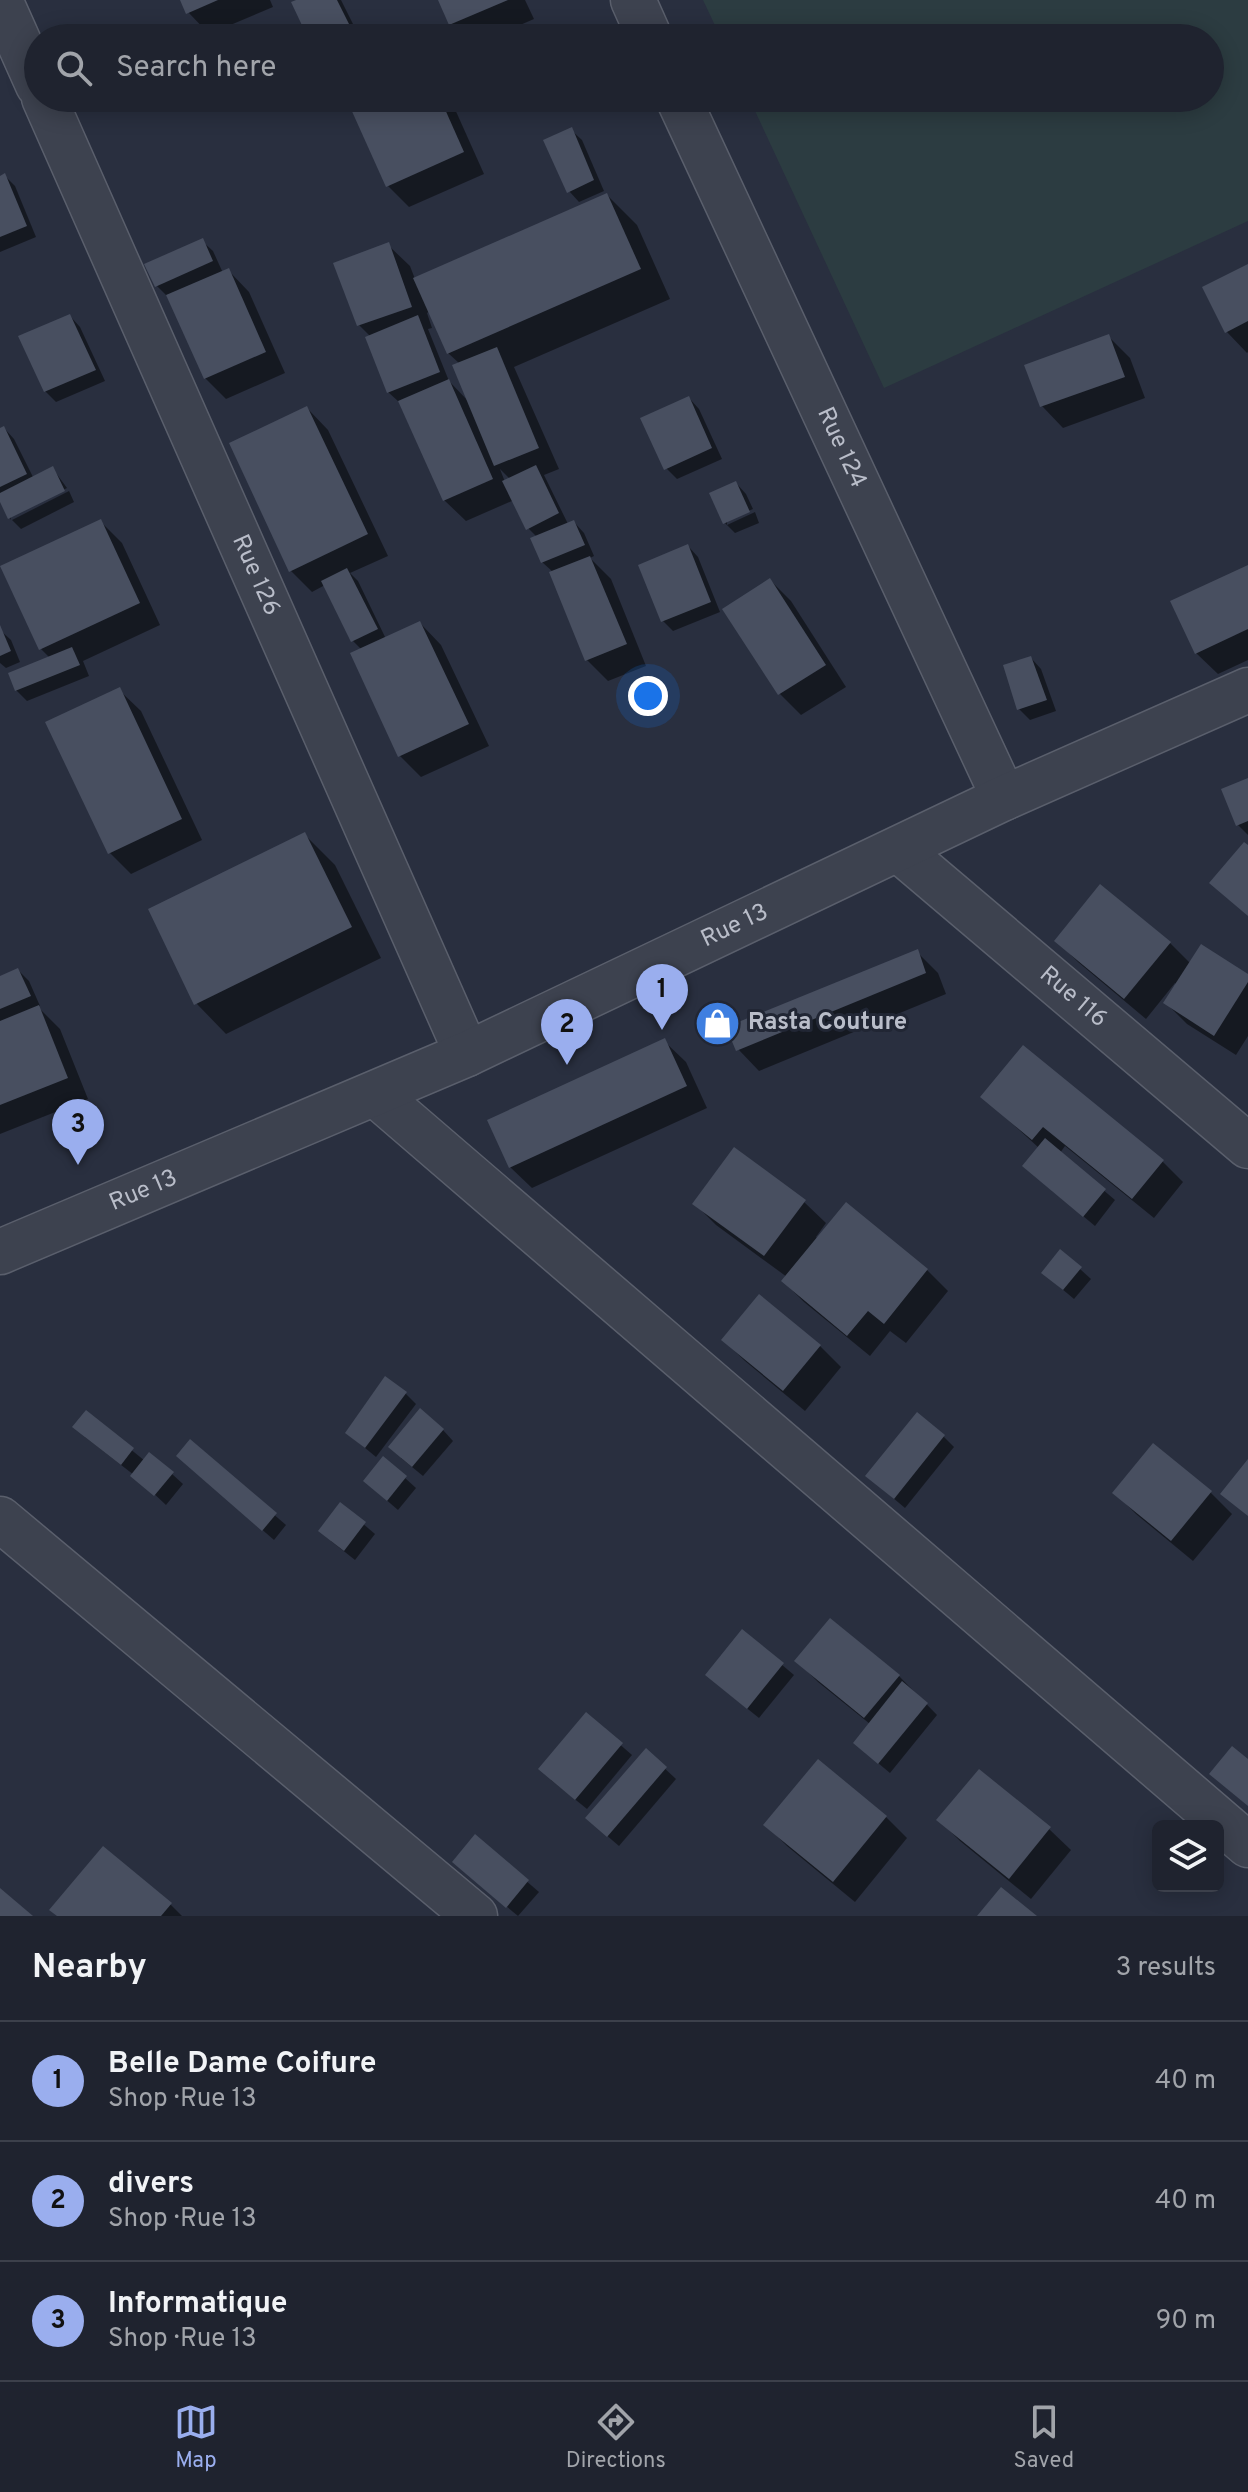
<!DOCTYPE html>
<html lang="en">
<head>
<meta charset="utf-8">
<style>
  :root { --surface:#1f232f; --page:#272b37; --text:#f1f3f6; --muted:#a1a4aa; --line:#3c404b; --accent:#9aaeee }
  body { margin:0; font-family:Overpass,sans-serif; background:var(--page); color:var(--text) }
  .controls { position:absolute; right:24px; bottom:24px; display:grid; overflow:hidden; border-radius:12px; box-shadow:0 4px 20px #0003 }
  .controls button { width:72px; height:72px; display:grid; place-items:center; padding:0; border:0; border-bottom:2px solid var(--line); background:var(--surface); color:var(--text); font:40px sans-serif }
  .you { position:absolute; left:648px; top:696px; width:28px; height:28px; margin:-20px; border:6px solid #fff; border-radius:50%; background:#1a73e8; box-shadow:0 0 0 12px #1a73e833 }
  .badge { display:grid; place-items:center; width:52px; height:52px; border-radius:50%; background:var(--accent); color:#111; font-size:26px; font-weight:700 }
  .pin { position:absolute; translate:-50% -66px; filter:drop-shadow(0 2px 4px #0008) }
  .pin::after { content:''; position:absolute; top:42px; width:28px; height:24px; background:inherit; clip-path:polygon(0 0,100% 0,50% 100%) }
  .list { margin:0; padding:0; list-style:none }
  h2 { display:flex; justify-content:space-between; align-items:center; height:104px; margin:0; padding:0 32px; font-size:34px }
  h2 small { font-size:26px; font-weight:400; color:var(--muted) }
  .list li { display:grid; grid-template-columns:52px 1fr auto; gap:24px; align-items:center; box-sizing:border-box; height:120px; padding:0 32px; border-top:2px solid var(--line) }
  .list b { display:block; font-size:30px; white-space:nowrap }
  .list p { margin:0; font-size:26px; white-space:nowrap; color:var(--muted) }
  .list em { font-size:26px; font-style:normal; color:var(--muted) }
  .icon { flex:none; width:44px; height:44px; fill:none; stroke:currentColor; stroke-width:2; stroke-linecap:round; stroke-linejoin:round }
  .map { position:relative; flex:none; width:1248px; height:1916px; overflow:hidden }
  .search { position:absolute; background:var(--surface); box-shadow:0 4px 20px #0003; left:24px; right:24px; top:24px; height:88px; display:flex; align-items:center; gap:20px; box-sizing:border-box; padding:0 28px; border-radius:44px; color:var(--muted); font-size:30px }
  .sheet { height:464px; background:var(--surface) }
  nav { display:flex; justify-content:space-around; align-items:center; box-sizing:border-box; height:112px; border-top:2px solid var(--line); background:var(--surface); font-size:22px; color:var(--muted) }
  nav a { display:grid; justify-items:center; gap:4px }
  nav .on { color:var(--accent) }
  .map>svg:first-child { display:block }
  .green { fill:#2c3c41 }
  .shadow { fill:#0007; fill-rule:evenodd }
  .building { fill:#484f60 }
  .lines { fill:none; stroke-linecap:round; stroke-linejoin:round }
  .minor-casing { stroke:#5a5f6c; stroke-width:47 }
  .tertiary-casing { stroke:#5a5f6c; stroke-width:47 }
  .minor { stroke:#3d424f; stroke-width:44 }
  .tertiary { stroke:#3d424f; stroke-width:44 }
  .labels { text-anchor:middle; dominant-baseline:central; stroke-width:6; stroke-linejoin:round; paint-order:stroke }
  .street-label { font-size:24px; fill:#b9bdc9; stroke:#212634 }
  .poi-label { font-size:24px; font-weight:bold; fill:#b9bdc9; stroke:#212634; text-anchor:start }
</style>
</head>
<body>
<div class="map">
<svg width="1248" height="1916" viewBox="0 0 1248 1916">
  <rect width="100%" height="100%" fill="#292f3f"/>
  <polygon class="green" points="703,0 1248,0 1248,221 884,388 749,98 1210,98 1210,38 721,38"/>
  <g class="shadow">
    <polygon points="182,0 270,0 273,7 209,34 188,12"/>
    <polygon points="301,0 341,0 360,38 310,38"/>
    <polygon points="440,0 525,0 534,19 490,38 464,38 451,24"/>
    <polygon points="348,98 450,98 484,174 409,207 388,186"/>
    <polygon points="571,130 582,140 604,191 579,202 569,191"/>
    <polygon points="5,176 15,186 36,237 0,252 0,178"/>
    <path d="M 607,195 L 637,225 L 670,299 L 514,367 L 559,469 L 544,475 L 568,524 L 574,522 L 584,533 L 594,556 L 590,558 L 611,579 L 646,666 L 608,681 L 587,660 L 553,572 L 542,562 L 537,537 L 528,528 L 514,500 L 466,521 L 444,500 L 399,402 L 388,392 L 371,337 L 359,325 L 388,245 L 410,266 L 415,279 ZM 430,311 L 448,353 L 460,364 L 469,402 L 449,381 L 428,329 L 432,328 L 427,313 ZM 500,469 L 510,479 L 505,482 Z"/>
    <polygon points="202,241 213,251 223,273 228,270 249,292 285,373 226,399 205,378 167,296 156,285"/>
    <polygon points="1248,266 1248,352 1247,353 1226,331"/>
    <polygon points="70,316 80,327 105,381 56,402 45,391"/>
    <polygon points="1109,337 1130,358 1145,398 1063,428 1042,406"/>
    <polygon points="689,398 699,409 722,459 677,479 666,468"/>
    <polygon points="307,408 328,430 388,556 350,573 358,581 386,639 420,623 441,645 489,746 421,777 400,756 362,650 353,641 325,585 312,592 290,570"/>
    <polygon points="4,428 14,439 34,479 53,469 67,488 11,516 11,520 2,501 0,502 0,430"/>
    <polygon points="736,483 746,494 753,509 727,520 727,525 755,512 759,523 735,533 725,523"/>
    <polygon points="69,491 74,502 21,529 12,520"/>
    <polygon points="101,522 122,543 160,625 83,661 89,676 27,701 16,690 50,658 41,649"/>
    <polygon points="688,546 698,557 720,612 673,631 663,621"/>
    <polygon points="1248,567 1248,660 1218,674 1196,653"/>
    <polygon points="770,580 791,601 846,687 801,715 780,694 725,610"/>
    <polygon points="0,630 11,640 20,662 6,668 0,663"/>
    <polygon points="1031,658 1041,669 1056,711 1030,720 1019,709"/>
    <polygon points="119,690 141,711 202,840 131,874 109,852"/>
    <polygon points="1248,781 1248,835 1238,825"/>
    <polygon points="305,835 335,865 381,958 226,1034 196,1003"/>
    <polygon points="1057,941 1170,943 1191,964 1248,977 1248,1036 1236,1055 1187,1024 1166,1003 1177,985 1175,983 1146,1019 1078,962"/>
    <polygon points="917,952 938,973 946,994 759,1071 738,1049"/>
    <polygon points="18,970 29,981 40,1006 38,1007 60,1029 88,1099 0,1134 0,978"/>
    <polygon points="664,1041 686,1062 707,1108 532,1188 510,1167"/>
    <polygon points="983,1097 1162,1161 1183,1182 1154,1218 1065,1146 1060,1153 1115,1200 1095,1226 1035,1176 1039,1148"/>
    <polygon points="804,1202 826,1223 816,1237 818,1239 927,1270 948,1291 906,1343 890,1331 870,1356 804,1302 783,1281 787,1277 716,1225 695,1204"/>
    <polygon points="1080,1269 1091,1279 1074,1299 1043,1273"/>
    <polygon points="759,1296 820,1346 841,1367 805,1411 745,1361 723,1340"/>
    <polygon points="405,1393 416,1404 376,1457 347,1433"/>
    <polygon points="86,1413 145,1461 172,1474 183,1484 166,1505 134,1475 85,1437"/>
    <polygon points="443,1430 453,1441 423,1476 401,1458"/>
    <polygon points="943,1436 954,1447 905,1508 867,1476"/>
    <polygon points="190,1442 286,1525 274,1540 189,1466"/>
    <polygon points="1153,1445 1211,1493 1232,1514 1193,1561 1136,1514 1115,1493"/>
    <polygon points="383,1458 416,1488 398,1510 376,1491"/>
    <polygon points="341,1505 375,1534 355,1560 331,1541"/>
    <polygon points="743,1632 794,1675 759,1718 718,1685"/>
    <polygon points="797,1661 899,1676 937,1715 890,1773 866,1753 870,1724 818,1682"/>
    <polygon points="586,1715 632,1755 587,1809 551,1780"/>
    <polygon points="646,1751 676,1779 619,1846 598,1828"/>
    <polygon points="818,1762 886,1817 907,1838 855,1902 787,1846 766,1825"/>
    <polygon points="939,1820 1049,1829 1071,1850 1031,1899 960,1841"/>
    <polygon points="475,1837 539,1892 518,1916 465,1872"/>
    <polygon points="170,1904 182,1916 58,1916"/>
  </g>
  <g class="building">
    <polygon points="180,0 218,0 186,14"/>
    <polygon points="296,0 337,0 356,38 308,38 291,2"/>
    <polygon points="438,0 508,0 449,25"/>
    <polygon points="346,98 440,98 464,152 386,187"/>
    <polygon points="572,127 594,180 567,193 543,140"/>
    <polygon points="5,173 27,226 0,237 0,176"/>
    <polygon points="607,193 641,269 447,354 413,278"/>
    <polygon points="203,238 213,261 155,287 144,264"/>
    <polygon points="389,242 412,307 357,326 333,263"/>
    <polygon points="1248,264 1248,321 1225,333 1202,287"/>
    <polygon points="229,268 266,352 204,379 166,295"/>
    <polygon points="70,314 96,370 44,392 18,336"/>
    <polygon points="418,315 440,372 387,393 365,337"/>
    <polygon points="1109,334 1125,377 1040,407 1024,365"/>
    <polygon points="497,347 539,448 494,466 452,365"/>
    <polygon points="449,379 493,479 443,501 398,401"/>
    <polygon points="689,396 712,448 664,470 640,418"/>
    <polygon points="307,406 368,534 289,572 229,443"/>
    <polygon points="4,426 27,474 0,487 0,428"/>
    <polygon points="536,465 559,513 526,530 502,481"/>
    <polygon points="53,466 65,491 8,519 0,502 0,493"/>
    <polygon points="736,481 750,512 723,524 709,493"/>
    <polygon points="101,519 140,603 39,650 0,566"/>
    <polygon points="574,520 585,545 541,563 530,538"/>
    <polygon points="688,544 711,602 661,622 638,565"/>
    <polygon points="590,556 627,644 585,661 549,572"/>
    <polygon points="1248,565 1248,629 1195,654 1170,601"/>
    <polygon points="347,568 378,629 351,642 321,581"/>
    <polygon points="770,578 826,665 778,695 722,609"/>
    <polygon points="420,621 469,724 398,757 350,653"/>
    <polygon points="0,625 11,651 0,656"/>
    <polygon points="72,647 80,665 15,691 8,673"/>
    <polygon points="1031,656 1047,700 1017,710 1003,665"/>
    <polygon points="120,687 182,819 108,854 45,722"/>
    <polygon points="1248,778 1248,821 1236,826 1221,789"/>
    <polygon points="305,832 352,927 194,1005 148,909"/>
    <polygon points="1244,842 1248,845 1248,916 1209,883"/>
    <polygon points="1100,884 1171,942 1124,999 1054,941"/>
    <polygon points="1201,944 1248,974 1248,982 1214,1036 1163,1003"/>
    <polygon points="918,949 926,973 736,1051 726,1027"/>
    <polygon points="18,968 31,996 0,1009 0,976"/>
    <polygon points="39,1005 68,1078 0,1105 0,1021"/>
    <polygon points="665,1038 687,1086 509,1168 487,1120"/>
    <polygon points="1023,1045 1164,1160 1132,1199 1043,1127 1032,1140 980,1097"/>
    <polygon points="1045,1138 1106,1189 1083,1217 1022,1166"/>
    <polygon points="734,1147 806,1200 764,1256 692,1204"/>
    <polygon points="846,1202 928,1269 884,1324 868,1311 847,1336 781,1281"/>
    <polygon points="1060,1249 1082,1267 1063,1290 1041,1273"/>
    <polygon points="759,1294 821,1345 783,1391 721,1340"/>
    <polygon points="385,1376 407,1392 365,1448 345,1433"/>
    <polygon points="420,1408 444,1429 412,1467 388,1447"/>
    <polygon points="86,1410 134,1448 121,1465 72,1427"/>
    <polygon points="917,1412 945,1435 894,1499 865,1476"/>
    <polygon points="190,1439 277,1513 262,1531 176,1456"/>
    <polygon points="1153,1443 1212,1491 1171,1541 1112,1493"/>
    <polygon points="149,1452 174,1472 154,1496 130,1476"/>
    <polygon points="383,1456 407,1476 387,1501 363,1481"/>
    <polygon points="1248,1459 1248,1516 1220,1494"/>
    <polygon points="340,1502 366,1522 344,1551 318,1531"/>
    <polygon points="830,1618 900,1675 864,1718 794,1661"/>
    <polygon points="742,1629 784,1663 747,1709 705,1675"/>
    <polygon points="902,1681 928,1703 878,1764 853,1743"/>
    <polygon points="586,1712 623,1743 575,1800 538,1769"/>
    <polygon points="1232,1746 1248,1759 1248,1806 1209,1774"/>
    <polygon points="646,1748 667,1767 607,1837 585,1818"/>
    <polygon points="818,1759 887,1816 833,1882 763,1825"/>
    <polygon points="979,1769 1051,1827 1009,1879 936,1820"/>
    <polygon points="475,1834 529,1880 506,1908 452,1862"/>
    <polygon points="103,1846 172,1903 161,1916 57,1916 49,1910"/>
    <polygon points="1001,1887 1037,1916 977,1916"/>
    <polygon points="0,1888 33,1916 0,1916"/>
  </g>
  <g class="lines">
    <defs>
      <g id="minor">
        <polyline points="0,0 38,85"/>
        <polyline points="633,0 650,38"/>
        <path id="s1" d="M 44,98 L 467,1054"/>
        <path id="s2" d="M 678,98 L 1004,798"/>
        <path id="s3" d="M 899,850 L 1248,1146"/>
        <polyline points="375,1094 1248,1845"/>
        <polyline points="0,1519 475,1916"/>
      </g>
      <g id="tertiary">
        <path id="s4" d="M 0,1252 L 467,1054 L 1004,798 L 1248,690"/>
      </g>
    </defs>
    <use href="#minor" class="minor-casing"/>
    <use href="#tertiary" class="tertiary-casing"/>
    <use href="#minor" class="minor"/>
    <use href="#tertiary" class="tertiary"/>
  </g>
  <defs>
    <symbol id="shop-disc" viewBox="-11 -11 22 22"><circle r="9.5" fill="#3f7fe0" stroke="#212634"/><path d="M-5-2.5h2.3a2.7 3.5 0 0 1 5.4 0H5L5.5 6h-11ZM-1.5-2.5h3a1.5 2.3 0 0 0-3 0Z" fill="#fff"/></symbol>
  </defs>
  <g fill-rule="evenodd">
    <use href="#shop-disc" x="692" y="998" width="51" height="51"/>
  </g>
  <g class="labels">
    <g class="street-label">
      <text stroke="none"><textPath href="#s2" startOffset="386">Rue 124</textPath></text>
      <text stroke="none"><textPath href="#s1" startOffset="522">Rue 126</textPath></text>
      <text stroke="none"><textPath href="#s4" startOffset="804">Rue 13</textPath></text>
      <text stroke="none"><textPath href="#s3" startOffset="228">Rue 116</textPath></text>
      <text stroke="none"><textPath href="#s4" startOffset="156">Rue 13</textPath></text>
    </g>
    <g class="poi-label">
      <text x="748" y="1023">Rasta Couture</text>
    </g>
  </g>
</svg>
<div class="controls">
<button><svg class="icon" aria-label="layers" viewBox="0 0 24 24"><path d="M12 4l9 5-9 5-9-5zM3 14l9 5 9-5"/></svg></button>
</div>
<div class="you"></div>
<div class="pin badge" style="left:662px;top:1030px">1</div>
<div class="pin badge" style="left:567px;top:1065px">2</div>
<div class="pin badge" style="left:78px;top:1165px">3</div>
<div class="search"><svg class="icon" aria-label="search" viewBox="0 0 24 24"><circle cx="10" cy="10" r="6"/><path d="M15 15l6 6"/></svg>Search here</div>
</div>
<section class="sheet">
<h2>Nearby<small>3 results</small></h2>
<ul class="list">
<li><span class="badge">1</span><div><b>Belle Dame Coifure</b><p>Shop · Rue 13</p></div><em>40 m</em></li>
<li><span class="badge">2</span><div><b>divers</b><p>Shop · Rue 13</p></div><em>40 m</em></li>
<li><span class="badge">3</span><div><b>Informatique</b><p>Shop · Rue 13</p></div><em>90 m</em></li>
</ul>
</section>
<nav>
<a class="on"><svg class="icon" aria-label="map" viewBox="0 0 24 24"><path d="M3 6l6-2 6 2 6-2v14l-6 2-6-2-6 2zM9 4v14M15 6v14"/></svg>Map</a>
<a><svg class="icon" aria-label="directions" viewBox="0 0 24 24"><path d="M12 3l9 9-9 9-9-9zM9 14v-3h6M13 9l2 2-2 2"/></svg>Directions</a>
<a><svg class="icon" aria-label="saved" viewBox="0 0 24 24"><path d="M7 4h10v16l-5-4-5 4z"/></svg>Saved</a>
</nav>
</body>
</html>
